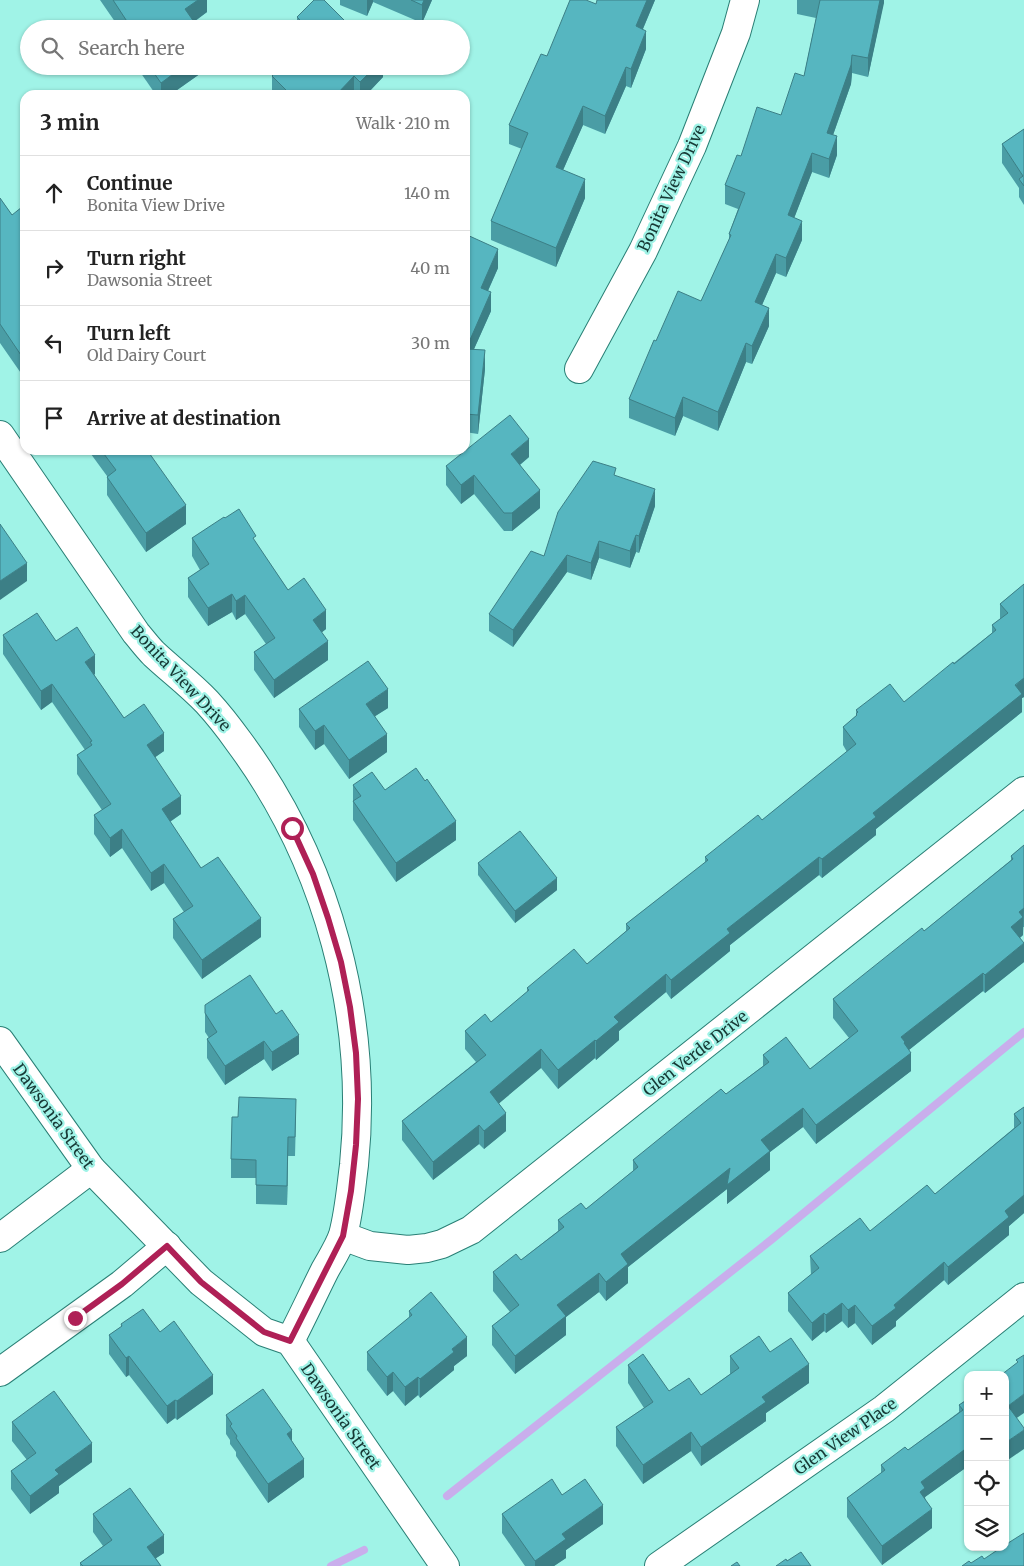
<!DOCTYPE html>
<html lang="en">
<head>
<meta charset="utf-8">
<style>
  :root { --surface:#fff; --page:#f6f6f6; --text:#222; --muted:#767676; --line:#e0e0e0 }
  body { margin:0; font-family:Merriweather,serif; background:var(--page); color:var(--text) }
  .controls { position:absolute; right:15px; bottom:15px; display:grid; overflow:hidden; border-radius:10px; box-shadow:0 1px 4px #0004 }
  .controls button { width:45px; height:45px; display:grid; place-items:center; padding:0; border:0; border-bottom:1px solid var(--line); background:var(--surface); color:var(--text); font:25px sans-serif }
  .stop { position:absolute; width:15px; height:15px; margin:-11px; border:4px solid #af2056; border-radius:50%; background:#fff }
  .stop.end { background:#af2056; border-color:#fff; box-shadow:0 1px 5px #0008 }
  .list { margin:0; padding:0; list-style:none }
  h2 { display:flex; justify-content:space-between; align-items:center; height:65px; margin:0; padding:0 20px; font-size:21px }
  h2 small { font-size:16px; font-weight:400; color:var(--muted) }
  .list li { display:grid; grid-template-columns:32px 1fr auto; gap:15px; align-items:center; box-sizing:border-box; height:75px; padding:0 20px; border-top:1px solid var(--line) }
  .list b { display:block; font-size:19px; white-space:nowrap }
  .list p { margin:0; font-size:16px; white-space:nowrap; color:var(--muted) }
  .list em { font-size:16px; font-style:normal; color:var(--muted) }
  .icon { flex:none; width:28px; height:28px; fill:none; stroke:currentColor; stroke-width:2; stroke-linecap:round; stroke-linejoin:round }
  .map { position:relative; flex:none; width:1024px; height:1566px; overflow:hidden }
  .search { position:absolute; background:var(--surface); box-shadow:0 1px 4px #0004; left:20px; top:20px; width:450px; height:55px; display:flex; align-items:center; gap:12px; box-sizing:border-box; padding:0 18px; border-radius:28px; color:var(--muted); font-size:19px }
  .panel { position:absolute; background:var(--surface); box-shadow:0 1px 4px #0004; left:20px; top:90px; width:450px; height:365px; border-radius:15px }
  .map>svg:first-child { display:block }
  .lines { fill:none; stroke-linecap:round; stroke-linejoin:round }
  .stream { stroke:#c9aeec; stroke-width:8 }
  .minor-casing { stroke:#297f75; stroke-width:30 }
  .minor { stroke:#fff; stroke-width:28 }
  .wall { fill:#4a9da5 }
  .shaded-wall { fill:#3c7f86 }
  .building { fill:#56b6c0; stroke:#3c7f86 }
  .route { stroke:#af2056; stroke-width:6 }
  .labels { text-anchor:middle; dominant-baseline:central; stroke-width:4.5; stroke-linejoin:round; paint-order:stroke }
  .street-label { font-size:16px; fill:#173935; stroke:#a0f3e7 }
</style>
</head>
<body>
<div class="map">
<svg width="1024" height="1566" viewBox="0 0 1024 1566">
  <rect width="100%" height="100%" fill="#a0f3e7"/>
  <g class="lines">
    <g class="stream">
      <polyline points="447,1496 771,1240 1024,1032"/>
      <polyline points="331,1566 364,1550"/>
    </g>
    <defs>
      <g id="minor">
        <polyline points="579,369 643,251 692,146 736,33 745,0"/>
        <path d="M 0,435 L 136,633 C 142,640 147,647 154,654 C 171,670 190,684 207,702 C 218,714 229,728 239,742 C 328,862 369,1016 354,1165 C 351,1188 349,1213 343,1235 C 339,1247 331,1259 325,1270 C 313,1294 302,1318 290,1341"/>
        <polyline points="0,1041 91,1169 201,1282 264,1332 290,1341 445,1566"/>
        <polyline points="343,1236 370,1246 408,1250 427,1248 442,1244 471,1230 1024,791"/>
        <polyline points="0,1238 91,1169"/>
        <polyline points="0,1372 122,1284 167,1246"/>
        <polyline points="659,1566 884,1409 1024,1297"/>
      </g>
    </defs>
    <use href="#minor" class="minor-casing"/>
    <use href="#minor" class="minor"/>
  </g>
  <g class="wall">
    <polygon points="100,0 207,0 207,12 194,22 199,29 120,29"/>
    <polygon points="340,0 432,0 422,23 373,2 367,16 340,5"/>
    <polygon points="655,0 643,29 646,49 631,88 626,86 605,134 583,125 563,170 585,198 556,267 491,240 491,221 522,149 509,144 509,125 547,56 596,4"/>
    <polygon points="797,0 884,0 868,77 852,73 851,84 833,135 837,155 829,178 812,172 794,218 802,240 786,277 776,273 762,305 769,326 752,364 746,362 718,431 683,416 675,436 629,418 629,399 656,341 701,301 729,240 729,234 738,209 725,204 725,185 741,156 781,115 804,76 816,18 797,14"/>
    <polygon points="297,17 353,29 297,29"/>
    <polygon points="136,66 211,66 170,95 156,95"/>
    <polygon points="383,66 383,77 366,95 272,94 272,76"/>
    <polygon points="1024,129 1024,205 1019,197 1019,188 1002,163 1002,144"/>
    <polygon points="0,198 12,215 25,211 25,379 0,343"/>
    <polygon points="465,234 498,268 488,291 491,311 474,349 485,369 478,434 465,432"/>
    <polygon points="88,450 147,450 186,524 146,552 107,495 107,476"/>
    <polygon points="529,457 520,465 540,508 512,531 504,531 474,494 461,504 446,485 446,466"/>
    <polygon points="616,476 655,506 639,553 636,552 630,568 599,558 591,580 567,572 513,647 489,631 489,614 544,556"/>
    <polygon points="225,518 256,543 288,590 326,629 321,633 328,660 274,698 254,670 254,652 266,644 245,614 236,620 232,612 208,626 188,597 188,578 200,570 192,556 192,538"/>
    <polygon points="1024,584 1024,697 1022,698 1022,712 876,829 876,835 822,878 819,875 730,945 730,951 671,999 666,992 619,1031 619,1040 596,1060 595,1058 558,1089 541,1068 499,1103 506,1131 484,1149 479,1144 433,1180 402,1140 402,1121 476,1062 465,1049 465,1031 491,1022 527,992 527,988 587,964 626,931 626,924 705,863 705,857 762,820 847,752 843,745 843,727 856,716 856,710 904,702 992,633 992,625 1000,619 1000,604"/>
    <polygon points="3,635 95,674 94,675 124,718 164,751 155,757 181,814 170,822 201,868 261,937 202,979 173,938 173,919 184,912 164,883 151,891 122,848 110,857 94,834 94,815 102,810 77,774 77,755 85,750 52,702 41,710 3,654"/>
    <polygon points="388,708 375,716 387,752 349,779 324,744 315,750 299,727 299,709"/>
    <polygon points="353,785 385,790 456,840 396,882 353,820"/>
    <polygon points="1024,845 1024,927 1023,927 1023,935 1020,938 1024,962 985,993 983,991 909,1050 911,1071 816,1144 803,1127 770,1152 770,1170 727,1204 727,1189 628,1267 628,1283 606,1301 599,1292 566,1317 566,1335 515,1374 492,1345 492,1326 510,1312 493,1291 493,1272 521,1260 558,1231 558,1220 586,1209 633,1171 633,1160 726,1094 763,1066 763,1055 810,1069 849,1038 833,1018 833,999 924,931 1011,860 1011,856"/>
    <polygon points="478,863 557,890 515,923 478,875"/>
    <polygon points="205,1005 299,1054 272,1071 264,1059 225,1085 207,1058 207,1039 209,1038 205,1032"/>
    <polygon points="1024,1107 1024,1213 1009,1226 1009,1235 948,1285 944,1280 896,1321 896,1326 872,1345 855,1323 848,1328 842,1321 826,1333 824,1331 812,1341 788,1311 788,1293 811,1275 810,1256 870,1231 935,1194 1014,1128 1014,1114"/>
    <polygon points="296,1118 295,1156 288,1156 287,1205 256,1204 256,1178 231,1178 231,1159"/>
    <polygon points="409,1311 467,1356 454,1366 454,1370 420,1398 418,1395 405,1406 393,1391 387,1396 367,1370 367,1352 409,1318"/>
    <polygon points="121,1324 160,1332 213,1394 177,1420 175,1418 167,1424 129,1375 126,1377 109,1354 109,1335 121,1327"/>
    <polygon points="770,1352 809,1383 766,1413 766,1421 701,1466 691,1451 643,1484 616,1446 616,1427 644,1408 628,1383 628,1365 669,1391 701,1395 730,1374 730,1356"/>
    <polygon points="968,1399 968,1473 964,1469 925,1497 932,1528 882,1565 847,1517 847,1498 881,1473 881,1465 908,1450 959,1412 959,1405"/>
    <polygon points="226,1415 292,1441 304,1477 268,1503 236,1456 236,1452 230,1444 230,1440 226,1434"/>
    <polygon points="12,1422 92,1462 59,1486 59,1493 30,1514 11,1489 11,1471 27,1460 12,1441"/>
    <polygon points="562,1495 603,1524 566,1550 566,1558 554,1566 525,1566 502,1533 502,1514"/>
    <polygon points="93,1514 164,1553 156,1558 161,1566 80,1566 80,1563 103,1546 93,1532"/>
  </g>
  <g class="shaded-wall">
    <polygon points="198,0 207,0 207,12 185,28 185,9"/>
    <polygon points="367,0 373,0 373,2 367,16"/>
    <polygon points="424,0 432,0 422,23 422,5"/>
    <polygon points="647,0 655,0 636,45 636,26"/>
    <polygon points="880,0 884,0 884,3 868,77 868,58"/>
    <polygon points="646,31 646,49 631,88 631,69"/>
    <polygon points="852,55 852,73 851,84 827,152 827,133"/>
    <polygon points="184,66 211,66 170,95 161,95 161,83"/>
    <polygon points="376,66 383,66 383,77 366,95 360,95 360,82"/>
    <polygon points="626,67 626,86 605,134 605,116"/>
    <polygon points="354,76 354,95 336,95"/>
    <polygon points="583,106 583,125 556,186 556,167"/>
    <polygon points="837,136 837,155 829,178 829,159"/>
    <polygon points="812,153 812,172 788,234 788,215"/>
    <polygon points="585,179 585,198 556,267 556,248"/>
    <polygon points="802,221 802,240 786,277 786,258"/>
    <polygon points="498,249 498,268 481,306 481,288"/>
    <polygon points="776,254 776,273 755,321 755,302"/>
    <polygon points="491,292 491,311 466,367 466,349"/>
    <polygon points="769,308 769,326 752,364 752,346"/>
    <polygon points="746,343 746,362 718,431 718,412"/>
    <polygon points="485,350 485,369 478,434 478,415"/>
    <polygon points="683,397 683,416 675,436 675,418"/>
    <polygon points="529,439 529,457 511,472 511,454"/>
    <polygon points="474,475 474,494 461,504 461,485"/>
    <polygon points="655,489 655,506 639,553 639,536"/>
    <polygon points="540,490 540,508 512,531 512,513"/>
    <polygon points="186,505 186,524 146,552 146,533"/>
    <polygon points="636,535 636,552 630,568 630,551"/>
    <polygon points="599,541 599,558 591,580 591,563"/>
    <polygon points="567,555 567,572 513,647 513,630"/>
    <polygon points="27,563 27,581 0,600 0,581"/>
    <polygon points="232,594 232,612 208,626 208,608"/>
    <polygon points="245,595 245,614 236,620 236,601"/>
    <polygon points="326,610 326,629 313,639 313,620"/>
    <polygon points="328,641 328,660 274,698 274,680"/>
    <polygon points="95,655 95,674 85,680 85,662"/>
    <polygon points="1024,678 1024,697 1022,698 1022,712 876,829 876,835 822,878 822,859"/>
    <polygon points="52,684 52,702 41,710 41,691"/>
    <polygon points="388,689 388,708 366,722 366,704"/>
    <polygon points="324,725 324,744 315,750 315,731"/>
    <polygon points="164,733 164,751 147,763 147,745"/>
    <polygon points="387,734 387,752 349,779 349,760"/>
    <polygon points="181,796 181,814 162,827 162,809"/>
    <polygon points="456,821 456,840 396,882 396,863"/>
    <polygon points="122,829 122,848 110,857 110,838"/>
    <polygon points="819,857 819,875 730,945 730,951 671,999 671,980 727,929"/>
    <polygon points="164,864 164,883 151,891 151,873"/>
    <polygon points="557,878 557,890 515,923 515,911"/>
    <polygon points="1024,908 1023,935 1011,945 1011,927 1019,912"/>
    <polygon points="261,918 261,937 202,979 202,960"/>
    <polygon points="1024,943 1024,962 985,993 985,975"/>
    <polygon points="983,973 983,991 905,1053 911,1053 911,1071 816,1144 816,1125 901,1037"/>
    <polygon points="666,974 666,992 619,1031 619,1040 596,1060 596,1041 614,1017"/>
    <polygon points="299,1035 299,1054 272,1071 272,1052"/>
    <polygon points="595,1040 595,1058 558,1089 558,1070"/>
    <polygon points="264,1041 264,1059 225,1085 225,1066"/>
    <polygon points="541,1049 541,1068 490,1111 490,1092"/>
    <polygon points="803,1108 803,1127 770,1152 770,1170 727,1204 727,1189 628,1267 628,1283 606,1301 606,1282 621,1254 761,1140"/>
    <polygon points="506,1113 506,1131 484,1149 484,1131"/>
    <polygon points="479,1125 479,1144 433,1180 433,1162"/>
    <polygon points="288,1137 288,1156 287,1205 287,1186"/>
    <polygon points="1024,1195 1024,1213 1009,1226 1009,1235 948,1285 948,1267 1005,1211"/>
    <polygon points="944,1262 944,1280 896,1321 896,1326 872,1345 872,1326 894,1305"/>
    <polygon points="599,1273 599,1292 566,1317 566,1335 515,1374 515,1356 557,1305"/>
    <polygon points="842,1303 842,1321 826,1333 826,1315"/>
    <polygon points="855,1305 855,1323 848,1328 848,1310"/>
    <polygon points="824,1313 824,1331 812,1341 812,1323"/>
    <polygon points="467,1337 467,1356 454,1366 454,1370 420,1398 420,1379 452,1349"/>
    <polygon points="129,1356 129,1375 126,1377 126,1358"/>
    <polygon points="809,1364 809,1383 766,1413 766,1421 701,1466 701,1447 762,1397"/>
    <polygon points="393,1372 393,1391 387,1396 387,1377"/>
    <polygon points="213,1375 213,1394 177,1420 177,1401"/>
    <polygon points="418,1377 418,1395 405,1406 405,1387"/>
    <polygon points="1024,1394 1024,1413 1008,1424 1008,1406"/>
    <polygon points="175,1400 175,1418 167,1424 167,1406"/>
    <polygon points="292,1430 292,1449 287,1434"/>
    <polygon points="1024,1430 1024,1449 1005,1462 1005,1443"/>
    <polygon points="691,1432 691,1451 643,1484 643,1465"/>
    <polygon points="92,1443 92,1462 59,1486 59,1493 30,1514 30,1496 55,1470"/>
    <polygon points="964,1450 964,1469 925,1497 925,1507 920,1511 921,1482"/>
    <polygon points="304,1459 304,1477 268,1503 268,1484"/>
    <polygon points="603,1505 603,1524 566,1550 566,1558 554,1566 535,1566 535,1561 562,1534"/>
    <polygon points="932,1509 932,1528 882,1565 882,1546"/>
    <polygon points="164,1535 164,1553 147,1564 147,1547"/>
  </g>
  <g class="building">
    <polygon points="113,0 198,0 185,9 199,29 132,29"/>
    <polygon points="314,0 324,0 353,29 309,29 297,17"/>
    <polygon points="411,0 424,0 422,5"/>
    <polygon points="570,0 586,0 596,4 597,0 647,0 636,26 646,31 631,69 626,67 605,116 583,106 556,167 585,179 556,248 491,221 528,133 509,125 541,54 547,56"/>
    <polygon points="820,0 880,0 868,58 852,55 851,65 827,133 837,136 829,159 812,153 788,215 802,221 786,258 776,254 755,302 769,308 752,346 746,343 718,412 683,397 675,418 629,399 654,340 656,341 678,291 701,301 731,235 729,234 745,193 725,185 737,155 741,156 757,107 781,115 795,73 804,76"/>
    <polygon points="149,66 184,66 161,83"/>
    <polygon points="282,66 376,66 360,82 354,76 336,95 291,95 272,76"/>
    <polygon points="1024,129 1024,186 1019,179 1023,176 1002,144"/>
    <polygon points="0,198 12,215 22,207 25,211 25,361 0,324"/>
    <polygon points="465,234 498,249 481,288 491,292 466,349 485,350 478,415 465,414"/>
    <polygon points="510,415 529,439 511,454 540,490 512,513 504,513 474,475 461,485 446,466"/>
    <polygon points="101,450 147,450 186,505 146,533 107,477 116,470"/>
    <polygon points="593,461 616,468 614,475 655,489 639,536 636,535 630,551 599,541 591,563 567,555 513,630 489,614 531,551 544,556 558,512"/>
    <polygon points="239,509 256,536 253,538 288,590 304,578 326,610 313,620 328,641 274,680 254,652 275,638 245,595 236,601 232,594 208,608 188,578 209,564 192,538 224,517 225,518"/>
    <polygon points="0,524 27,563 0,581"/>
    <polygon points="1024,584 1024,678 1015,685 1022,694 873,813 876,817 822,859 819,857 727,929 730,933 671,980 666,974 614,1017 619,1022 596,1041 595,1040 558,1070 541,1049 490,1092 506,1113 484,1131 479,1125 433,1162 402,1121 486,1055 465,1031 485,1014 491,1022 529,990 527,988 574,949 587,964 630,928 626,924 708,860 705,857 758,815 762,820 856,744 843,727 857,715 856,714 858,712 856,710 890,684 904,702 953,662 954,664 996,630 992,625 1008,613 1000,604"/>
    <polygon points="37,613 56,641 77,627 95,655 85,662 124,718 144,704 164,733 147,745 181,796 162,809 201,868 218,857 261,918 202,960 173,919 193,906 164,864 151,873 122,829 110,838 94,815 111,804 77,755 92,745 90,742 92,741 52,684 41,691 3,635"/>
    <polygon points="368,661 388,689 366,704 387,734 349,760 324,725 315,731 299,709"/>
    <polygon points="416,768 425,781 427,779 456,821 396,863 353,801 361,796 353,785 372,772 385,790"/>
    <polygon points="520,831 557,878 515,911 478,863"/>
    <polygon points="1024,845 1024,908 1019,912 1023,917 1011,927 1024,943 985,975 983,973 901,1037 905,1042 904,1043 911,1053 816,1125 803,1108 761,1140 770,1151 727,1185 730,1168 621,1254 628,1264 606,1282 599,1273 557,1305 566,1316 515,1356 492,1326 519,1305 493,1272 516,1254 521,1260 564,1227 558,1220 581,1203 586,1209 638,1167 633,1160 696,1109 721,1089 726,1094 769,1062 763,1055 786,1037 810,1069 858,1031 833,999 922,928 924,931 1013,859 1011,856"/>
    <polygon points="250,975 276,1014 282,1010 299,1035 272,1052 264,1041 225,1066 207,1039 217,1032 205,1013 205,1005"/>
    <polygon points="239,1097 296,1099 295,1137 288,1137 287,1186 256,1185 256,1160 231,1159 232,1117 238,1117"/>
    <polygon points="1024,1107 1024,1195 1005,1211 1009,1217 948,1267 944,1262 894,1305 896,1308 872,1326 855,1305 848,1310 842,1303 826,1315 824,1313 812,1323 788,1293 819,1268 810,1256 860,1218 870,1231 927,1185 935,1194 1021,1123 1014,1114"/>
    <polygon points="431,1292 467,1337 452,1349 454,1352 420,1379 418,1377 405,1387 393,1372 387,1377 367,1352 412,1315 409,1311"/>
    <polygon points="143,1309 160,1332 174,1321 213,1375 177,1401 175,1400 167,1406 129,1356 126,1358 109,1335 122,1326 121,1324"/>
    <polygon points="759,1336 770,1352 791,1338 809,1364 762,1397 766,1402 701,1447 691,1432 643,1465 616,1427 653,1402 628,1365 643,1354 669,1391 689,1378 701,1395 739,1368 730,1356"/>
    <polygon points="1024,1355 1024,1394 1008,1406 1024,1428 1024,1430 1005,1443 1005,1375 1001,1375 1018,1362 1016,1360"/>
    <polygon points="263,1389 292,1430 287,1434 304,1459 268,1484 236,1438 237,1436 230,1426 232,1424 226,1415"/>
    <polygon points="54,1391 92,1443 55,1470 59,1474 30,1496 11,1471 36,1453 12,1422"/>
    <polygon points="968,1399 968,1454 964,1450 921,1482 925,1488 920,1492 932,1509 882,1546 847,1498 885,1470 881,1465 905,1447 908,1450 963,1410 959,1405"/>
    <polygon points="552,1479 562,1495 585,1479 603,1505 562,1534 566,1539 535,1561 502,1514"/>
    <polygon points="130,1488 164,1535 147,1547 161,1566 83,1566 80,1563 112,1540 93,1514"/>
    <polygon points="1024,1533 1024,1566 962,1566 969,1561 971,1563 982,1556 984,1559 1002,1547 1005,1547 1005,1545"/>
    <polygon points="801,1552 811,1566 776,1566 786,1559 787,1561"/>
    <polygon points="737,1562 740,1566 731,1566"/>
  </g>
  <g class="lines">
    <polyline class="route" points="75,1318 122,1284 167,1246 201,1282 264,1332 290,1341 343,1236 351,1191 356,1145 358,1099 356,1053 350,1007 341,962 328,918 313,874 292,828"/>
  </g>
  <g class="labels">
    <g class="street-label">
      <text transform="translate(671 188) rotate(-65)">Bonita View Drive</text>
      <text transform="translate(181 678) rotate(47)">Bonita View Drive</text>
      <text transform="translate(695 1053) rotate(-38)">Glen Verde Drive</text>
      <text transform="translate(54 1116) rotate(54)">Dawsonia Street</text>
      <text transform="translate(341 1416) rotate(55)">Dawsonia Street</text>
      <text transform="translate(845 1436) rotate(-35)">Glen View Place</text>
    </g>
  </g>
</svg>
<div class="controls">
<button>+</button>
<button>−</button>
<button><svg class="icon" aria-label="locate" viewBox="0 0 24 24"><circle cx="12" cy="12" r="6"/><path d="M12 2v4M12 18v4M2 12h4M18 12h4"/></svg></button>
<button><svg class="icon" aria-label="layers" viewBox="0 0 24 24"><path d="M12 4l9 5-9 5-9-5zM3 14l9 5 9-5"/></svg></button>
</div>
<div class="stop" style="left:292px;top:828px"></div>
<div class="stop end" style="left:75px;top:1318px"></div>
<div class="search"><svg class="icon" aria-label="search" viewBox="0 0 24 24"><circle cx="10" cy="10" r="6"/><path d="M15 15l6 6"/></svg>Search here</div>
<section class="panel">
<h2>3 min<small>Walk · 210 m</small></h2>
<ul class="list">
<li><svg class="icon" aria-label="ahead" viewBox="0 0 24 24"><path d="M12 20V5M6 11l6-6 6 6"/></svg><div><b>Continue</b><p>Bonita View Drive</p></div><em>140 m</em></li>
<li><svg class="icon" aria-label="right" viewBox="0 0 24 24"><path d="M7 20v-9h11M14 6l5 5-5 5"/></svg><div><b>Turn right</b><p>Dawsonia Street</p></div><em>40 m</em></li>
<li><svg class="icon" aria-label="left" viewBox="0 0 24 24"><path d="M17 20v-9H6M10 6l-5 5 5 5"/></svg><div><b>Turn left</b><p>Old Dairy Court</p></div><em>30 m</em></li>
<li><svg class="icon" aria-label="arrive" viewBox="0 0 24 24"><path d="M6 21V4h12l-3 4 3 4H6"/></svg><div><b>Arrive at destination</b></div></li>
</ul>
</section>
</div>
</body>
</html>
